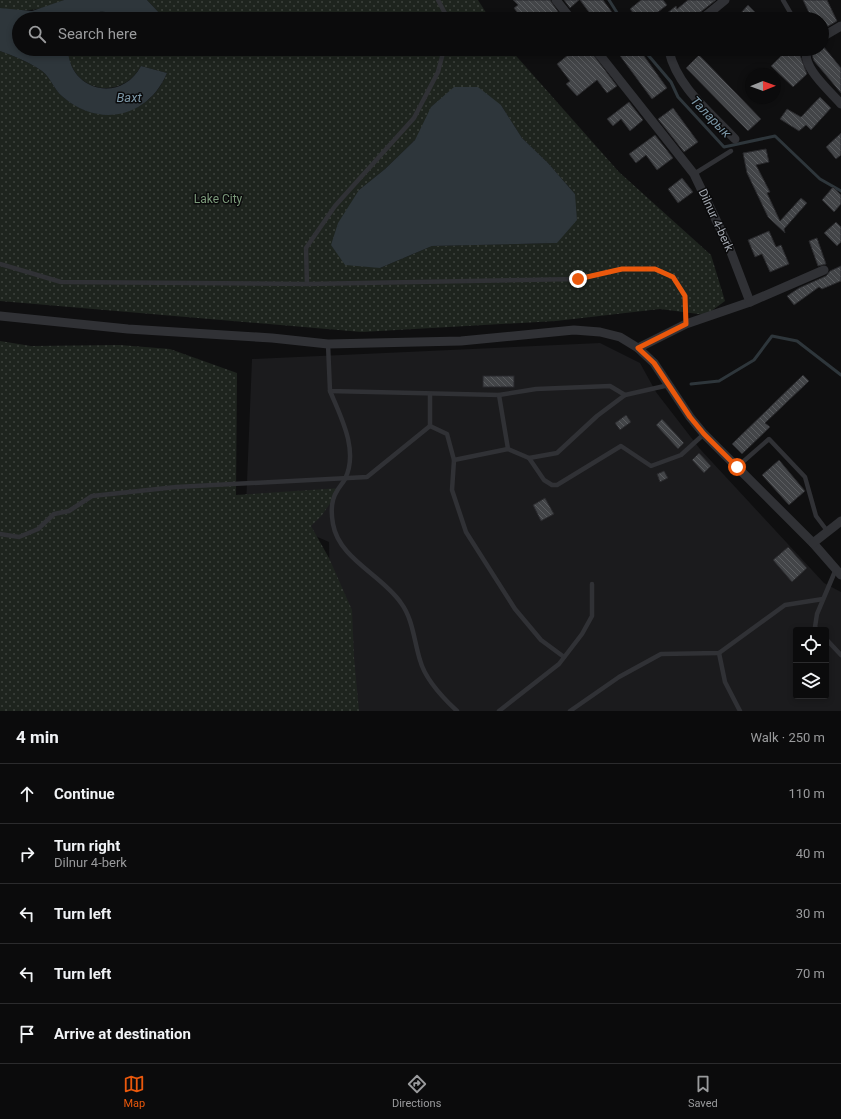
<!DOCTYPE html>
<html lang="en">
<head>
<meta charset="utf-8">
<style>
  :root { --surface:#0b0b0c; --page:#141415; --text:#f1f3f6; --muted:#9a9b9d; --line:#2b2b2d; --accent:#ea580c }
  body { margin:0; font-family:Roboto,sans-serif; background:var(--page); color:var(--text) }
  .controls { position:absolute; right:12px; bottom:12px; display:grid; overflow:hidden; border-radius:4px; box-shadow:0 2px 6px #0003 }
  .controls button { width:36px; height:36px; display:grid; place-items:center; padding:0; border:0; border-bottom:1px solid var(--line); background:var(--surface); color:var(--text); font:20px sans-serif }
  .compass { position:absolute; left:745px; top:68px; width:36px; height:36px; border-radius:50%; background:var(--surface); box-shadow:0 2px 6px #0003; rotate:89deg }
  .stop { position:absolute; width:12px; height:12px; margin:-9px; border:3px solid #ea580c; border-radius:50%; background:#fff }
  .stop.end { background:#ea580c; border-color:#fff; box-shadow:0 1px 4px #0008 }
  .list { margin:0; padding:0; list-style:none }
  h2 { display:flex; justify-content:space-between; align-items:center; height:52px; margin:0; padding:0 16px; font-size:17px }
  h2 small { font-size:13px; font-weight:400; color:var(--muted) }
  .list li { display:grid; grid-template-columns:26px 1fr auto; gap:12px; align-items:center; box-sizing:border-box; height:60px; padding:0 16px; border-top:1px solid var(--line) }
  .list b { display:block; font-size:15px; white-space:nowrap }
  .list p { margin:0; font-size:13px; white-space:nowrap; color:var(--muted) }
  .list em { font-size:13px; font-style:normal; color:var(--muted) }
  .icon { flex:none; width:22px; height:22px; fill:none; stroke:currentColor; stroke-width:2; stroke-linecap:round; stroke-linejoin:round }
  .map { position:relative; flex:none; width:841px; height:711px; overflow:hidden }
  .search { position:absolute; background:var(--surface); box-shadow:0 2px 6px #0003; left:12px; right:12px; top:12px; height:44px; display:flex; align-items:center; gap:10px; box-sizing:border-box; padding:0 14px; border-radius:22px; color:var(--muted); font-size:15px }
  .sheet { height:352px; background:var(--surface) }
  nav { display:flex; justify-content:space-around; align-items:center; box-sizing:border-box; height:56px; border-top:1px solid var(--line); background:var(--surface); font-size:11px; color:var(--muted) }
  nav a { display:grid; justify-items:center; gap:2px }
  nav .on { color:var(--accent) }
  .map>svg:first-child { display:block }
  .built { fill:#1b1b1d; fill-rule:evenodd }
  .grass { fill:url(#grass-dots); fill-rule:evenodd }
  .water { fill:#2e363b }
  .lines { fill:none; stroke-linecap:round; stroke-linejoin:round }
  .stream { stroke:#2e363b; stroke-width:3 }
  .building { fill:url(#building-back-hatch); stroke:#29292c }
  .lane { stroke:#303135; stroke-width:4.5 }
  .street { stroke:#303135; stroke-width:9 }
  .route { stroke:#ea580c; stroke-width:5 }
  .labels { text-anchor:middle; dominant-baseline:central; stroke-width:3; stroke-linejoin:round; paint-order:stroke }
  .park-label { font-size:12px; fill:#7b997a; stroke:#0a0a0b }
  .street-label { font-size:12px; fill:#a2a7af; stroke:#0a0a0b }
  .water-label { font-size:13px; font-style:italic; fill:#7c97a7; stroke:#0a0a0b }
</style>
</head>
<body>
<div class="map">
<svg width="841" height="711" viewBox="0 0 841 711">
  <defs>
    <pattern id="grass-dots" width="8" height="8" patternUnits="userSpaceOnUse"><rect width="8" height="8" fill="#1e241e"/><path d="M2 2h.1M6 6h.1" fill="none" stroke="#3c413c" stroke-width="1.8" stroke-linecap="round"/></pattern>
    <pattern id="building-back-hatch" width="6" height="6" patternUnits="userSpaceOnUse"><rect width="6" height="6" fill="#434548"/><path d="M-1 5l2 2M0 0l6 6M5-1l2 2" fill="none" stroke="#5b5d60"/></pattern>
  </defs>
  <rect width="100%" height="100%" fill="#0f0f10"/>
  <path class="built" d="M 600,343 L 640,363 L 656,392 L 700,449 L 824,583 L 841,592 L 841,711 L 332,711 L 329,542 L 246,506 L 252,359 ZM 796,630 L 826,630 L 826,696 L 796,696 Z"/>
  <g class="grass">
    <path d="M 0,0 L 64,0 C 43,10 23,13 0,8 Z"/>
    <polygon points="147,0 478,0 490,19 165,19"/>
    <polygon points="105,12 117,14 128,19 84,19 92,14"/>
    <path d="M 68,49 L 149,49 L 170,55 L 171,49 L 510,49 L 619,172 L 711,255 L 725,301 L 706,315 L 660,309 L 556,321 L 362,332 L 0,301 L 0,51 C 14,56 29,62 42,71 C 51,78 54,90 63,97 C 98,127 150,117 167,73 L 141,66 C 121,103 69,91 68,49 ZM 501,105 L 522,138 L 548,163 L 575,194 L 556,243 L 432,246 L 380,268 L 359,190 L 385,169 L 415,140 Z"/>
    <polygon points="0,341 31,346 120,345 170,349 237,373 236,495 341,488 322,515 311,526 329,558 352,610 354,657 359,711 0,711"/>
  </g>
  <g class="water">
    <path d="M 64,0 L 147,0 L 165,19 C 155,19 136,22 128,19 C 111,13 101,6 84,19 L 19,19 L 19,49 L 68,49 C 69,91 121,104 141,66 L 167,73 C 148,118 99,128 63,97 C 54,90 51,78 42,71 C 29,62 14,56 0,51 L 0,8 L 32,11 Z"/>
    <polygon points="149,49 171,49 170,55"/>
    <polygon points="454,87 478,87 501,105 522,138 548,163 575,194 577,220 557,243 432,246 380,268 345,265 331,245 338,223 359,190 385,169 415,140 431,107"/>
  </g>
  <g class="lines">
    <g class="stream">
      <polyline points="609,0 621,19"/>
      <polyline points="643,49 671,82 678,97 724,147 775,136 820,179 841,191"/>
      <polyline points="691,384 719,381 754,360 772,336 797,341 841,375"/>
    </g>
  </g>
  <g class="building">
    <polygon points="513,0 550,0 563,19 522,19 514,8 518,5"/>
    <polygon points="564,0 579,0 570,8"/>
    <polygon points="580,0 603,0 617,19 594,19"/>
    <polygon points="641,0 663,0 667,5 649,19 638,19 630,9"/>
    <polygon points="688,0 716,0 698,14 696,19 671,19 666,14 676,6 677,9"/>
    <polygon points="803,0 827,0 837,21 822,30 822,19 812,19"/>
    <polygon points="748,5 762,19 745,19 740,14"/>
    <polygon points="823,46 841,68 841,93 814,61 812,55 822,49"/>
    <polygon points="564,49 589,49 617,86 607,93 597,80 577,96 566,84 570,81 557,64 568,55"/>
    <polygon points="615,49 639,49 667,88 652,99"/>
    <polygon points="776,49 794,49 800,55 807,74 793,87 771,66 782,55"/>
    <polygon points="699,55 761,119 748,131 686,68"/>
    <polygon points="820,97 831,108 811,130 806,125 799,131 780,119 787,109 801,117"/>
    <polygon points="629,102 643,120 630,131 621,119 613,126 607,119"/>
    <polygon points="673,108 698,142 684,152 658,119"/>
    <polygon points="841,133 841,155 836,159 826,147"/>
    <polygon points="655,135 673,158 657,170 646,155 636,163 629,154"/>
    <polygon points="766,149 769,162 756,165 770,192 767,193 780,221 801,198 807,203 784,229 785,233 768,217 747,173 743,153"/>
    <polygon points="682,178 693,192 678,203 668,189"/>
    <polygon points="833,187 841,195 841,204 834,212 822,200"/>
    <polygon points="836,222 841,227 841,242 837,246 824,233"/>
    <polygon points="769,231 776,247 781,245 789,264 770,272 762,254 755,257 748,240"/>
    <polygon points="817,238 826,264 818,266 809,241"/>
    <polygon points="841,266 841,281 822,289 819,287 794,305 787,296 799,288 826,276 830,271"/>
    <polygon points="803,375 809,381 765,423 770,427 742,454 732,444"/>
    <rect x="483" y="376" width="31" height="11"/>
    <polygon points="626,415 631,422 620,430 615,423"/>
    <polygon points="662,419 684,443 678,449 656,425"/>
    <polygon points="699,453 711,466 704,473 692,460"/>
    <polygon points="779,460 805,491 789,505 762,475"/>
    <polygon points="664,471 668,478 660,482 657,474"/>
    <polygon points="545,498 554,514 541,521 533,505"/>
    <polygon points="788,547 807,568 792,582 773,560"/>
  </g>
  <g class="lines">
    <g class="lane">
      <polyline points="438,0 448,19"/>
      <polyline points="783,0 794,19"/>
      <polyline points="694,174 731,151"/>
      <polyline points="0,264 61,282 307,284 578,279 622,269 655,269 673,277 685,295 686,324"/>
      <polyline points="307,284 306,248 335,206 414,118 438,72 444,49"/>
      <polyline points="328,344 330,391 499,395 536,389 610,386 625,395"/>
      <path d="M 330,391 C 341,417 359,451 345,479 C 343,483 339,487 337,491 C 331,500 331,513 333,524 C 339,559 382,575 401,603 C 413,619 414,641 420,660 C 425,679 443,698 457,711"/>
      <polyline points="499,395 508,449"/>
      <polyline points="430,426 430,394"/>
      <polyline points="529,458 557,453 597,416 625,395 669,385"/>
      <polyline points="454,460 452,490 466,532 515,609 541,640 564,657"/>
      <polyline points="737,467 769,439 805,477 816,516 828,532"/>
      <polyline points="0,534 19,537 38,529 54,514 69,511 92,496 176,487 367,477 430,426 447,434 454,460 508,449 529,458 544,480 552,485 557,485 621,446 651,466 681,455 704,434"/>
      <polyline points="818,630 815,627 817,614 836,569"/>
      <polyline points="826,639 841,655"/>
      <polyline points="719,653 725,682 740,711"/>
      <polyline points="499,711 559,664 582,634 592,616 592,584"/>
      <polyline points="570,711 619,677 661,654 719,653 785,605 823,599"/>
    </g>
    <g class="street">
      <polyline points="556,0 571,19"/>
      <polyline points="702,19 725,0"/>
      <polyline points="822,37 841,26"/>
      <polyline points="595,49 694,174 729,247 750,302 686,324 638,348"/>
      <path d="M 671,49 L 669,51 C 677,87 711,113 735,139"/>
      <path d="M 807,49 C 801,67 829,90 841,104"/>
      <polyline points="750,302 824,270"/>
      <polyline points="0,316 128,329 272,338 328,344 461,341 574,330 600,332 620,337 638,348 654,363 690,417 704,434 813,543 841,575"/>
      <polyline points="813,543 841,521"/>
    </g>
  </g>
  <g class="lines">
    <polyline class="route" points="578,279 622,269 655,269 673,277 685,296 686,324 638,348 654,363 690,417 704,434 737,467"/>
  </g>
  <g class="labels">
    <g class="park-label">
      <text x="218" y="199">Lake City</text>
    </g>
    <g class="street-label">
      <text transform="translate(716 220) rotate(65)">Dilnur 4-berk</text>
    </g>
    <g class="water-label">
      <text x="129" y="97">Baхt</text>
      <text transform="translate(711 117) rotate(46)">Таларык</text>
    </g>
  </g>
</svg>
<div class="controls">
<button><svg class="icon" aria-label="locate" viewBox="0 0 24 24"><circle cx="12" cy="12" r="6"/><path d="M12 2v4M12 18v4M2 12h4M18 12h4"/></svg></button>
<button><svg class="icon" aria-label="layers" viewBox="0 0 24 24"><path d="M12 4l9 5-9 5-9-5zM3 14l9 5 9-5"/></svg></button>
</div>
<svg class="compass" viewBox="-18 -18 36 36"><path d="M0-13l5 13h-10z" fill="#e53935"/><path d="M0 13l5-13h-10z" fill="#9a9b9d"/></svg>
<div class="stop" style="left:737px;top:467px"></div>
<div class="stop end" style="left:578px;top:279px"></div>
<div class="search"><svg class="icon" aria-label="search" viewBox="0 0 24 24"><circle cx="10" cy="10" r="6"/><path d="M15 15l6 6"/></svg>Search here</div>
</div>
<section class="sheet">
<h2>4 min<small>Walk · 250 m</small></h2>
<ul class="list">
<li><svg class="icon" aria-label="ahead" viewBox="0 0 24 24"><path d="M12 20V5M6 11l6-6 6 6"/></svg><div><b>Continue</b></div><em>110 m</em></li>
<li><svg class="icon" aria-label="right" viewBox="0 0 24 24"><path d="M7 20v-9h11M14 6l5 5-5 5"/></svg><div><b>Turn right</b><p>Dilnur 4-berk</p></div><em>40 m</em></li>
<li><svg class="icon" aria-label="left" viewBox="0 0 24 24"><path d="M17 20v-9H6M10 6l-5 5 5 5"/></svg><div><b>Turn left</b></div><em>30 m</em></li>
<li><svg class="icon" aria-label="left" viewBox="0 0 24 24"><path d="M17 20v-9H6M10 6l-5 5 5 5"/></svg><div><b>Turn left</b></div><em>70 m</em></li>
<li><svg class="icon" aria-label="arrive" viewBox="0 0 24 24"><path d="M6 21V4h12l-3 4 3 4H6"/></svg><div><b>Arrive at destination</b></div></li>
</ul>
</section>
<nav>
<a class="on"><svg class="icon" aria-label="map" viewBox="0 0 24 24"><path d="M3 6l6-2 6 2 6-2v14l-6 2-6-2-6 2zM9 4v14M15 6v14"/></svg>Map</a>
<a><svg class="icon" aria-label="directions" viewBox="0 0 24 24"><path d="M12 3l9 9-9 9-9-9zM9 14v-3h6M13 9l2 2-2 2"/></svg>Directions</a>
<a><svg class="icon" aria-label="saved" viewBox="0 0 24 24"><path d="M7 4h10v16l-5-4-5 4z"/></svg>Saved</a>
</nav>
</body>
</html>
